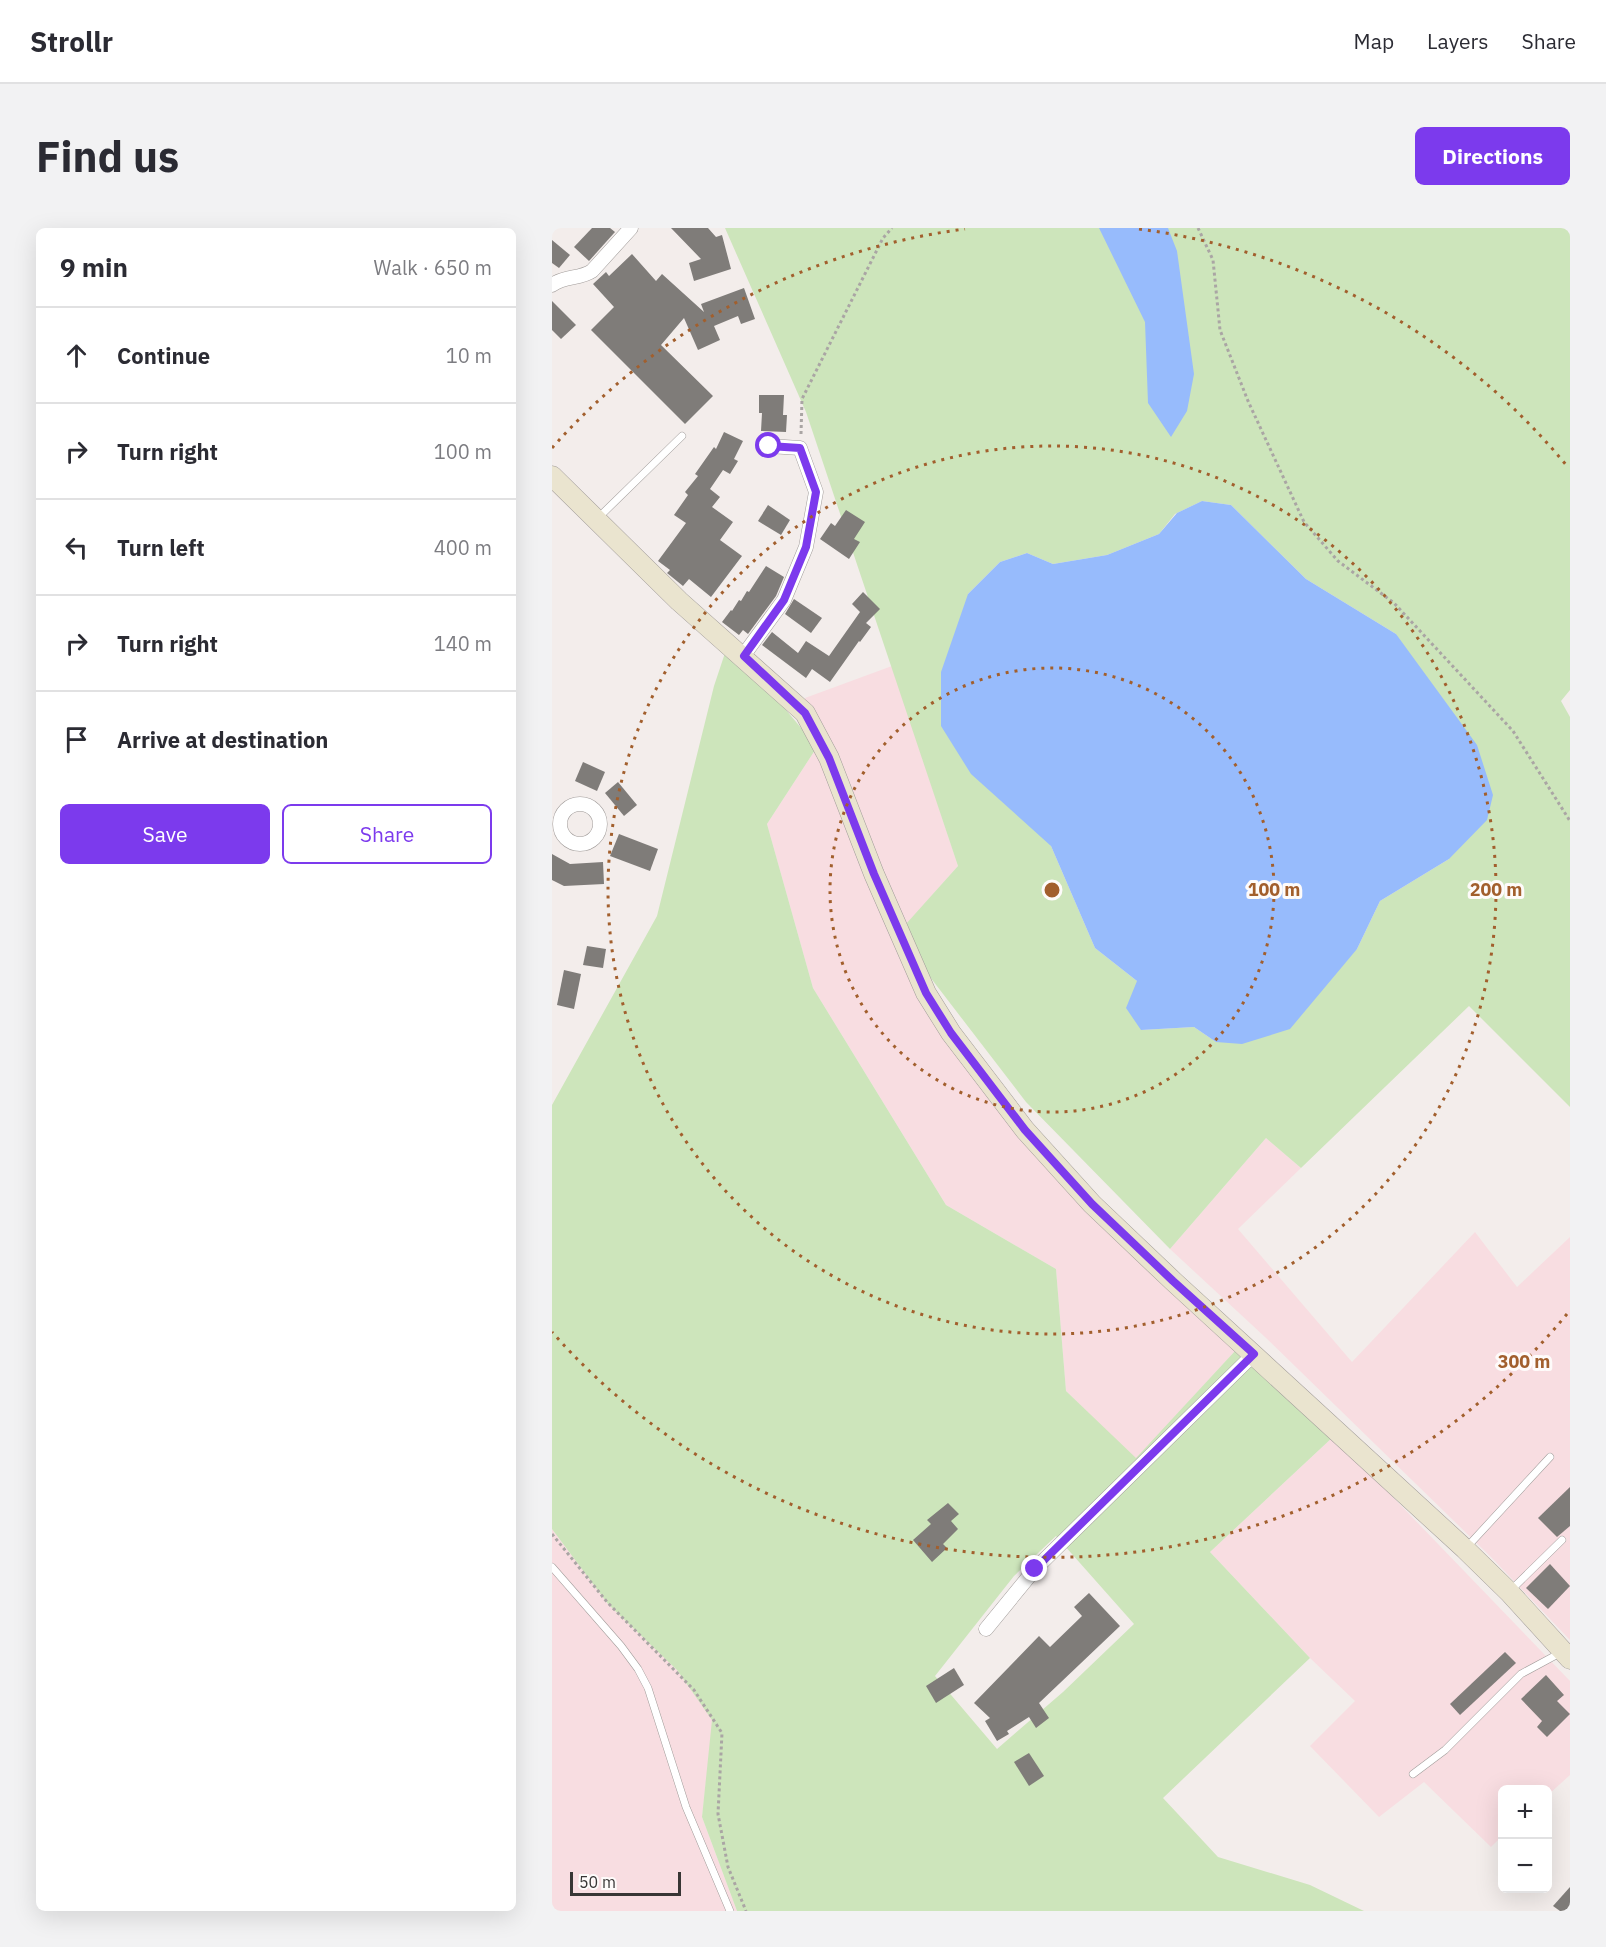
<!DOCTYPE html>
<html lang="en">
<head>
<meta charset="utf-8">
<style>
  :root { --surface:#fff; --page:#f2f2f3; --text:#2b2b33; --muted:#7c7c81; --line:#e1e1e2; --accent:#7c3aed }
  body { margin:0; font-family:"IBM Plex Sans",sans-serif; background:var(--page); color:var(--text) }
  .controls { position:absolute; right:18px; bottom:18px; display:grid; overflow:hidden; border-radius:9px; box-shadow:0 6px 24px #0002 }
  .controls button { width:54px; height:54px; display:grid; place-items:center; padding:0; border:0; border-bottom:2px solid var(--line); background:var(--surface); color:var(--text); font:30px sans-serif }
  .scale { position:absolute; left:18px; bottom:15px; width:111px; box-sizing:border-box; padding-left:6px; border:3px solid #383635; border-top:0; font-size:16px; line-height:21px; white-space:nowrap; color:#383635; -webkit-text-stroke:4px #fefbfa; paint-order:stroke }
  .stop { position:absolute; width:18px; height:18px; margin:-14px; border:4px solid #7c3aed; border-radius:50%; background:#fff }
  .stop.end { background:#7c3aed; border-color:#fff; box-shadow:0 2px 6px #0008 }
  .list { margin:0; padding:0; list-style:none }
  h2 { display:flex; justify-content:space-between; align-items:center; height:78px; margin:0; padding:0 24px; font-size:26px }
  h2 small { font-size:20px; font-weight:400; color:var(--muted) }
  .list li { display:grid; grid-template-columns:39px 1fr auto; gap:18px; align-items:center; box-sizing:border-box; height:96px; padding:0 24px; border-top:2px solid var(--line) }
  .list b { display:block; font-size:22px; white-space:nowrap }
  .list em { font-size:20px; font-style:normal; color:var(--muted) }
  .actions { display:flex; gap:12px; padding:18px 24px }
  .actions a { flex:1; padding:14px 0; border:2px solid var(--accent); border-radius:9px; text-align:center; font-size:21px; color:var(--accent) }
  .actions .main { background:var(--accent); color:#fff }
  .icon { flex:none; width:33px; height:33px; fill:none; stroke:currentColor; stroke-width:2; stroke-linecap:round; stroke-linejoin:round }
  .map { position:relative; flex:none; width:1018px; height:1683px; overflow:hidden; border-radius:9px }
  header { display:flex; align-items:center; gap:36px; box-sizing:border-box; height:84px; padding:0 30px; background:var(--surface); border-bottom:2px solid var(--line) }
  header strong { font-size:28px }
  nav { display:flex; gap:33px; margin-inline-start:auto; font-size:21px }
  .intro { display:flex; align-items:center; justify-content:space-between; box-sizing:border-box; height:144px; padding:0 36px }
  h1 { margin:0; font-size:42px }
  .button { padding:15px 27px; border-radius:9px; background:var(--accent); color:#fff; font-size:21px; font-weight:700 }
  main { display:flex; gap:36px; padding:0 36px }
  aside { flex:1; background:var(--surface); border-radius:9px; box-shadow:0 6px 24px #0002 }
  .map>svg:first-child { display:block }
  .industrial { fill:#f8dde1 }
  .green { fill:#cde5bb; fill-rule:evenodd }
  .water { fill:#97bbfc }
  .building { fill:#7f7c79 }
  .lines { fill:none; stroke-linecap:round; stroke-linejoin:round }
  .lane-casing { stroke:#a19c9a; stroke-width:8 }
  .street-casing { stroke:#a19c9a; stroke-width:15 }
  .secondary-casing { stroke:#a19c9a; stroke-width:21 }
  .path { stroke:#aaa5a4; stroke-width:3; stroke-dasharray:3 3; stroke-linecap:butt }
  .lane { stroke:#fff; stroke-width:7 }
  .street { stroke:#fff; stroke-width:14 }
  .secondary { stroke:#eae4cf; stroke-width:20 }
  .route { stroke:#7c3aed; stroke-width:8 }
  .ring { fill:none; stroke:#a25f2d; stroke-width:3; stroke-dasharray:3 6 }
  .centre { fill:#a25f2d; stroke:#fefbfa; stroke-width:3 }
  .ring-label { font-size:18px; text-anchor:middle; font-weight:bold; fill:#a25f2d; stroke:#fefbfa; stroke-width:6; stroke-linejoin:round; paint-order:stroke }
</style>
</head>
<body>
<header>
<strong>Strollr</strong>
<nav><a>Map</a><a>Layers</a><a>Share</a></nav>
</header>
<div class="intro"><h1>Find us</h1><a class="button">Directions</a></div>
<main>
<aside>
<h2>9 min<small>Walk · 650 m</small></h2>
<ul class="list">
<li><svg class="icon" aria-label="ahead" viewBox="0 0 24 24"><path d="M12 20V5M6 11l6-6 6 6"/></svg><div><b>Continue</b></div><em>10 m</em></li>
<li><svg class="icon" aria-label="right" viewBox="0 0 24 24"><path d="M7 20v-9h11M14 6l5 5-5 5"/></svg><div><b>Turn right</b></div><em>100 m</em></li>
<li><svg class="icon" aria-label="left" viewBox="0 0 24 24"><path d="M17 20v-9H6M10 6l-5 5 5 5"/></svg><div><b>Turn left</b></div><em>400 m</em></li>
<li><svg class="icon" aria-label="right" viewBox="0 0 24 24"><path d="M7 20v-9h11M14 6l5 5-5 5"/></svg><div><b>Turn right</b></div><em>140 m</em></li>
<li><svg class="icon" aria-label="arrive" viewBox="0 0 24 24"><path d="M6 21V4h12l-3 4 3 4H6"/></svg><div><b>Arrive at destination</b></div></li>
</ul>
<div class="actions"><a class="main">Save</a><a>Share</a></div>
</aside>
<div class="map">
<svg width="1018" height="1683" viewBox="0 0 1018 1683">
  <rect width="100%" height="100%" fill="#f3edeb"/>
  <g class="industrial">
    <polygon points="340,438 406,638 345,707 457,892 683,1123 584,1231 514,1163 504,1041 394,977 261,760 215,596 265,519 253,470"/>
    <polygon points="714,910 749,940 686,1001 800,1134 923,1004 965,1059 1018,1009 1018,1412 939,1329 713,1109 618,1021"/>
    <polygon points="782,1208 1018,1453 1018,1547 996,1567 996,1562 951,1562 950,1608 939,1619 872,1554 827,1589 758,1518 803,1473 758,1430 658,1324"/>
    <polygon points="0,1301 56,1376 125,1442 161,1492 150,1589 185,1683 0,1683"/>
  </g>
  <g class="green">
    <path d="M 173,0 L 1018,0 L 1018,462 L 1009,473 L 1018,489 L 1018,879 L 917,778 L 749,940 L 714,910 L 618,1021 L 474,874 L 345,706 L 406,638 L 254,184 ZM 650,273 L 679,277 L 754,351 L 844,406 L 897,631 L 828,673 L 805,721 L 664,814 L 642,799 L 589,802 L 585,753 L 543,720 L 499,618 L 416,366 L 448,334 L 475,325 L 501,336 L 555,327 L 607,306 L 623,286 Z"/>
    <path d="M 174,422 L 219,464 L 265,519 L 215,596 L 261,760 L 394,977 L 504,1041 L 514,1163 L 584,1230 L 683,1123 L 782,1208 L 658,1324 L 758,1430 L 611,1570 L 666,1629 L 758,1657 L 812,1683 L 185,1683 L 150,1589 L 160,1492 L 125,1442 L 56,1376 L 0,1301 L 0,877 L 105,688 L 162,458 ZM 504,1308 L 582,1396 L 511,1464 L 445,1521 L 383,1448 L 462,1348 Z"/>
  </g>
  <g class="water">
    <polygon points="547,0 616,0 625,23 642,146 635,183 619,209 596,175 593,94"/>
    <polygon points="650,273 679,277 754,351 844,406 925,517 941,567 935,592 897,631 828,673 805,721 738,801 690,816 664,814 642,799 589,802 574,780 585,753 543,720 499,618 419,546 389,498 389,444 416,366 448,334 475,325 501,336 555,327 607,306 625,285"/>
  </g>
  <g class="building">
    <polygon points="40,0 58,0 63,4 37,33 22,19"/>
    <polygon points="119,0 156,0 164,9 170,7 179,41 142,53 137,35 149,31"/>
    <polygon points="0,12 18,27 7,40 0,35"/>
    <polygon points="80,26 104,53 110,46 152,84 149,76 192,60 203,91 189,96 186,88 162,98 168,112 146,122 132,90 109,117 161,168 133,196 39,102 62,79 41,56 54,44 57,48"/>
    <polygon points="0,73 24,97 9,111 0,102"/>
    <polygon points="207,167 232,167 231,187 235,187 234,204 209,203 210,185 207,185"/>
    <polygon points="172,204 191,213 182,231 186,233 178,246 171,242 158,261 168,269 160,279 181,294 168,312 190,328 159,369 137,351 131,358 115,345 118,342 106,333 134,295 122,287 136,267 133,264 146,248 143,246 162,219 164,221"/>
    <polygon points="216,277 238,292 229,307 206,293"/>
    <polygon points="294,282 313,294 302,311 308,314 297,331 268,311 279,295 283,298"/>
    <polygon points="214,338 232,349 224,368 196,406 191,402 187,407 170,394 179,382 180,383 187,372 189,373 195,363 197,364"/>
    <polygon points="311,364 328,381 314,395 319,399 308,414 307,413 278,454 260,441 254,450 210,417 220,404 246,425 254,413 277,428 308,384 300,376"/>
    <polygon points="242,371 270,390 259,405 233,386"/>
    <polygon points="31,534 53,544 45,563 23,553"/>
    <polygon points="66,554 85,577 72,588 53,565"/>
    <polygon points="67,606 106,621 98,643 58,628"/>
    <polygon points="0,626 18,636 51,634 52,656 12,658 0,652"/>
    <polygon points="35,718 54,721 51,740 31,737"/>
    <polygon points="12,742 29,746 22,781 5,777"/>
    <polygon points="1018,1259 1018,1298 1005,1309 986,1290"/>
    <polygon points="396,1275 407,1286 399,1293 406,1301 391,1316 395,1320 380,1334 361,1312 379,1296 375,1292"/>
    <polygon points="998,1336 1018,1358 996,1381 974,1360"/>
    <polygon points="537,1365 568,1398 487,1475 497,1490 484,1500 477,1489 455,1503 457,1506 445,1513 433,1493 438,1490 422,1475 487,1408 498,1419 530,1388 522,1379"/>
    <polygon points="953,1424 964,1435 908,1487 898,1476"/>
    <polygon points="402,1440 412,1457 384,1475 374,1458"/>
    <polygon points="994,1447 1012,1467 1005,1473 1018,1486 995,1509 985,1499 990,1493 969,1471"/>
    <polygon points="477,1525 492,1548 477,1558 462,1534"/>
    <polygon points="1018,1659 1018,1683 1008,1683 1001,1678"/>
  </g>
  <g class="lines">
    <defs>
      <g id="lane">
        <polyline points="46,290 130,208"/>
        <polyline points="915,1319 998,1229"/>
        <polyline points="0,1339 69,1418 86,1441 96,1460 134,1579 178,1683"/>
        <polyline points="958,1363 1010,1312"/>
        <polyline points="861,1546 893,1522 969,1446 1008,1425"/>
      </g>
      <g id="street">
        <path d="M 0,57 C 12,48 28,51 40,43 L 79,0"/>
        <polyline points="191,428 232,372 254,319 264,264 248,220 217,218"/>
        <circle cx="28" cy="596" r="20"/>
        <polyline points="434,1401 483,1341 702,1126"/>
      </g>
      <polyline id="secondary" points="0,248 127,373 253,485 277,530 322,646 374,765 399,805 473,902 540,976 621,1053 913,1321 957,1364 1018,1431"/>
    </defs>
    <use href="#lane" class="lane-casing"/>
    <use href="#street" class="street-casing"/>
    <use href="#secondary" class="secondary-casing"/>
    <g class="path">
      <polyline points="646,0 661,32 668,102 696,173 752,294 786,333 842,375 961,503 1018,593"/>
      <polyline points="249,206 250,171 331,10 340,0"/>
      <polyline points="0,1306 55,1374 142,1462 170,1505 166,1586 176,1639 194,1683"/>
    </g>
    <use href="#lane" class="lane"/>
    <use href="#street" class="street"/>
    <use href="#secondary" class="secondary"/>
  </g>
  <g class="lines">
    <polyline class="route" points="217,218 248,220 264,264 254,319 232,372 192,428 253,485 277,530 322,646 374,765 399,805 473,902 540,976 621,1053 702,1126 483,1341"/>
  </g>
  <g class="ring">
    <circle cx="500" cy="662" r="222"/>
    <circle cx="500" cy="662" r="444"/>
    <path d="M1015 1086A667 667 0 0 1 0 1104M0 220A667 667 0 0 1 413 1M587 1A667 667 0 0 1 1015 238"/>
  </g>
  <circle cx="500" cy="662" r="9" class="centre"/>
  <g class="ring-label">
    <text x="722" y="668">100 m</text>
    <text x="944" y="668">200 m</text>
    <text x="972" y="1140">300 m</text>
  </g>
</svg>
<div class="controls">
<button>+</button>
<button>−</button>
</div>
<div class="scale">50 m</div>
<div class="stop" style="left:217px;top:218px"></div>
<div class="stop end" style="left:483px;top:1341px"></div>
</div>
</main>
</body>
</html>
